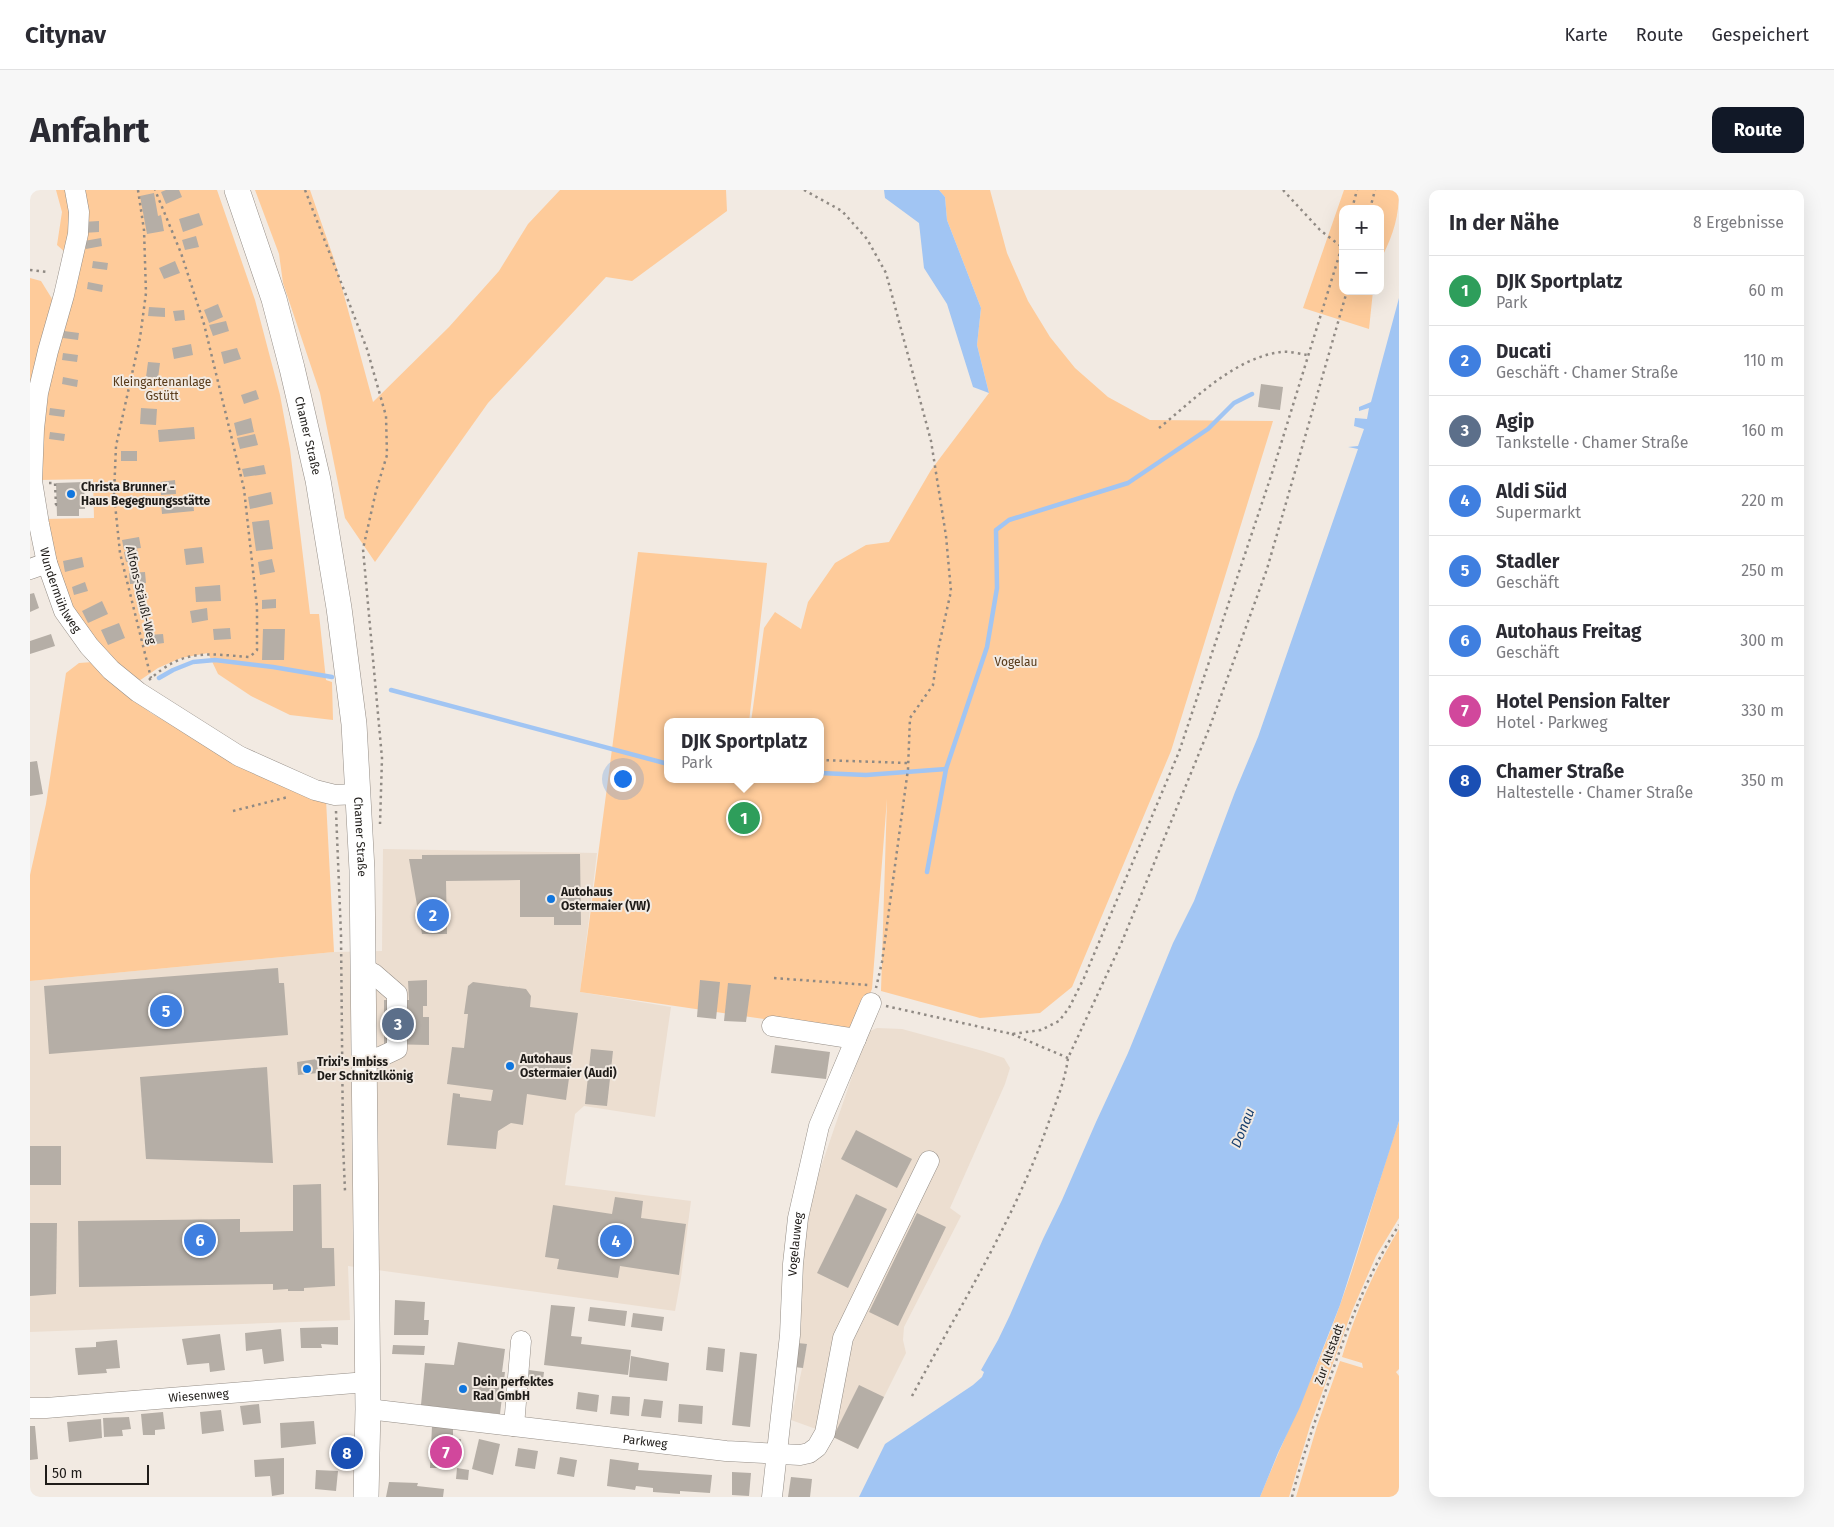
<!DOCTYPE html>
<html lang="de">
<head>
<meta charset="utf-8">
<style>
  :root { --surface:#fff; --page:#f7f7f7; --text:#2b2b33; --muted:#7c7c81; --line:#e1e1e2; --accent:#111827 }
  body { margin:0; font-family:"Fira Sans",sans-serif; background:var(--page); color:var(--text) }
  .controls { position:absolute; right:15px; top:15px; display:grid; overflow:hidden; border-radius:10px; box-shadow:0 5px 20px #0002 }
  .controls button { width:45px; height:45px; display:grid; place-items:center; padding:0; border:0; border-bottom:1px solid var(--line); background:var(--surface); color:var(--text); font:25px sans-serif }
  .scale { position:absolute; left:15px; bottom:12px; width:104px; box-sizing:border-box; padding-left:5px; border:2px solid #1f1c19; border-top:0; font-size:14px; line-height:18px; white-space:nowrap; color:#1f1c19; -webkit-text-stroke:4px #f2eae2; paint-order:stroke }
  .you { position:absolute; left:592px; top:588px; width:18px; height:18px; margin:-12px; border:4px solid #fff; border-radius:50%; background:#1a73e8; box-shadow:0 0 0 8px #1a73e833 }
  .badge { display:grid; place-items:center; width:32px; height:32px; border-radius:50%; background:var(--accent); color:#fff; font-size:16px; font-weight:700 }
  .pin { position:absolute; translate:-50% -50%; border:2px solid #fff; box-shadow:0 1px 5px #0006 }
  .popup { position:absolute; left:634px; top:528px; width:160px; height:65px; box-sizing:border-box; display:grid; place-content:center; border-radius:10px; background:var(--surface); filter:drop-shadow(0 1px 4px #0005); font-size:16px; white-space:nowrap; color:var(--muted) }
  .popup b { font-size:19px; color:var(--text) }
  .popup::after { content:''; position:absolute; left:50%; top:100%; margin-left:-10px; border:10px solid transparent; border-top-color:var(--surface) }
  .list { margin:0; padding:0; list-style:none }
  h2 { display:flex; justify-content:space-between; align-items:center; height:65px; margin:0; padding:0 20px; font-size:21px }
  h2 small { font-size:16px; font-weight:400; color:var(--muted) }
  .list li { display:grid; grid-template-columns:32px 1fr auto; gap:15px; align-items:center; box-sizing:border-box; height:70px; padding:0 20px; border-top:1px solid var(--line) }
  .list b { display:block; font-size:19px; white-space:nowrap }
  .list p { margin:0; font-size:16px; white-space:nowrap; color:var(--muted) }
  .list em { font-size:16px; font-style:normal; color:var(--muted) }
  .map { position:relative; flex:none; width:1369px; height:1307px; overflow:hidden; border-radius:10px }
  header { display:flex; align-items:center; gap:30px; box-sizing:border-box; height:70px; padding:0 25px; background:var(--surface); border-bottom:1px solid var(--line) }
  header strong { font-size:24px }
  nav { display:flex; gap:28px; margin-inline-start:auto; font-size:18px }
  .intro { display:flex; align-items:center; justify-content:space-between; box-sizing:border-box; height:120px; padding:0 30px }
  h1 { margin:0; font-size:35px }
  .button { padding:12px 22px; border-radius:10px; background:var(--accent); color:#fff; font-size:18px; font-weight:700 }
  main { display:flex; gap:30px; padding:0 30px }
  aside { flex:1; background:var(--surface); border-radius:10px; box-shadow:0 5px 20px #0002 }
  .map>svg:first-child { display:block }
  .built { fill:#ecded0 }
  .green { fill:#fecb9a }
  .water { fill:#a1c5f3 }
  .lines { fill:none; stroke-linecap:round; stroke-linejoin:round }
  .stream { stroke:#a1c5f3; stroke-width:4.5 }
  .building { fill:#b5aea6 }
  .minor-casing { stroke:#958e87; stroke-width:21 }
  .major-casing { stroke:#958e87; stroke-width:26 }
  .path { stroke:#908a84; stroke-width:2.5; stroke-dasharray:2.5 4; stroke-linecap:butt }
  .minor { stroke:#fff; stroke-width:20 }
  .major { stroke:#fff; stroke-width:25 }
  .poi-dot { fill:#1076de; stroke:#f2eae2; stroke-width:2 }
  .labels { text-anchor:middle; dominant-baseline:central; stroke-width:4; stroke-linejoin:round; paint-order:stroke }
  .park-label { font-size:12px; fill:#583b1b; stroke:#f2eae2 }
  .street-label { font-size:12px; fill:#1f1c19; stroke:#f2eae2 }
  .poi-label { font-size:12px; font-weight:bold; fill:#1f1c19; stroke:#f2eae2; text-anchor:start }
  .water-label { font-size:14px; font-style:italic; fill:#173f6e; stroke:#f2eae2 }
</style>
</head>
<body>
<header>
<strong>Citynav</strong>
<nav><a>Karte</a><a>Route</a><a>Gespeichert</a></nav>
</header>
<div class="intro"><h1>Anfahrt</h1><a class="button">Route</a></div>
<main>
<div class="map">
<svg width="1369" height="1307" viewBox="0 0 1369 1307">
  <rect width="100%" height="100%" fill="#f2eae2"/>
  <g class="built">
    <polygon points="353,659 567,663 550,802 641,817 625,927 554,916 545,924 535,995 661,1011 651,1088 645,1121 318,1076 320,1130 0,1142 0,791 304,762 352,761"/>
    <polygon points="847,838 872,839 953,861 974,868 980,878 975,894 920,1018 931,1026 874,1137 873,1150 876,1163 828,1259 786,1239 761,1230 777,1155 768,1153 767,1144 777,1034 783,1000 836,846 840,841"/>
  </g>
  <g class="green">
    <polygon points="26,0 35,0 43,32 36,63 27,55 32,22"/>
    <polygon points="51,0 187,0 225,110 250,205 260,259 280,424 289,424 296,490 302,492 303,530 260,525 221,506 188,484 178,463 151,468 128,478 106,493 78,471 37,413 14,329 64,328 63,289 9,290 11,240"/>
    <polygon points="225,0 280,0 305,72 343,212 419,137 469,81 498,34 530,0 696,0 697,21 602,91 576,87 458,213 345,372 315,328 290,203 253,93 249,64"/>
    <polygon points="909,0 960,0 977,63 998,111 1020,147 1045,178 1078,207 1120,230 1243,231 1141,561 1042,797 1010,823 950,828 851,801 857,609 842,799 822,842 550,802 608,362 737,373 719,532 638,532 638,589 790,589 790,532 721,532 734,438 745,422 771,439 778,412 805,373 836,355 859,352 901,280 959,203 947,155 951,118 917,30 915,7"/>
    <path d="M 1314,0 L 1369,0 C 1369,28 1363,46 1350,71 L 1350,19 L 1313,19 L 1313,101 L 1343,101 L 1339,139 L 1273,118 Z"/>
    <polygon points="0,88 11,91 24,112 0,215"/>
    <polygon points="63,472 87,497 121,523 204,571 296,610 304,762 0,791 0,685 16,614 36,483 49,473"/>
    <path d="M 1369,931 L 1369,1028 L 1346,1066 L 1322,1121 L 1280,1236 L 1259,1307 L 1230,1307 C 1256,1243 1287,1180 1310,1115 C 1332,1055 1348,992 1369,931 Z"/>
    <path d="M 1369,1039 L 1369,1179 L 1366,1182 L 1369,1186 L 1369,1307 L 1266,1307 L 1287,1236 L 1310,1171 L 1333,1178 L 1332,1173 L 1312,1167 C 1326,1121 1344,1080 1369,1039 Z"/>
  </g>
  <g class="water">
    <polygon points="854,0 909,0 915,7 917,30 951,118 947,155 959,203 943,197 917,114 894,78 889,33 855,8"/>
    <polygon points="1369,108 1369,931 1310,1115 1270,1217 1248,1263 1230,1307 829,1307 855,1254 943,1195 952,1187 954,1182 951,1180 968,1150 980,1125 1013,1049 1032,1010 1066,932 1098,863 1143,753 1164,711 1205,602 1228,547 1328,259 1318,257 1328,256 1334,239 1324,236 1325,228 1337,229 1339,218 1329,221 1329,217 1341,212"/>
  </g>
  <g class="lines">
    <g class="stream">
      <polyline points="129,488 143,480 163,472 185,470 243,477 302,487"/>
      <polyline points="361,500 638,574"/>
      <polyline points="790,583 836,585 916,579"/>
      <polyline points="897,682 916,579 957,457 967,398 966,340 979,330 1098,293 1178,239 1204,213 1222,204"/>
    </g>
  </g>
  <g class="building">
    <polygon points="136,0 149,0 152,7 136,14 131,2"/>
    <polygon points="124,3 128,26 131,25 134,41 117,44 110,6"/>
    <polygon points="169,23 173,35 153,42 149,29"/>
    <polygon points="69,31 69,42 53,43 52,32"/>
    <polygon points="166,46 169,57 155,60 152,50"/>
    <polygon points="71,48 72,56 56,59 54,51"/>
    <polygon points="63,71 78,73 77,80 62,78"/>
    <polygon points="145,71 150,83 134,89 129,78"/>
    <polygon points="58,92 73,95 72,102 57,99"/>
    <polygon points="188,114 193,127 179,133 174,120"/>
    <polygon points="119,117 135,118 135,127 118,126"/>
    <polygon points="154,120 155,130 145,131 143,121"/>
    <polygon points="196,131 199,141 183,146 179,135"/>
    <polygon points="34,141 49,143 48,150 33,148"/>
    <polygon points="161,154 163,165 144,169 142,158"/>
    <polygon points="207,158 211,169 194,174 191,162"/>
    <polygon points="33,163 48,165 47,172 32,170"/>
    <polygon points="118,172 130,173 128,188 116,187"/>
    <polygon points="33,187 48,190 47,197 32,194"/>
    <polygon points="1231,194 1253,197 1250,220 1228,217"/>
    <polygon points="226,200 229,209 214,214 211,205"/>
    <polygon points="20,218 35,220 34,227 19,225"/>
    <polygon points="111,218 127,219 126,235 110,234"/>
    <polygon points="221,228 224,242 207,246 204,233"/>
    <polygon points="164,237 165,249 129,252 128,240"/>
    <polygon points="20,242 35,244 34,251 19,249"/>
    <polygon points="225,244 228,255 210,259 207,248"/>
    <rect x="91" y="261" width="16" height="10"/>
    <polygon points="234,275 236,284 214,287 212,279"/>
    <polygon points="145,290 146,304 131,305 130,292"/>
    <polygon points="54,292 55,319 49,319 49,326 27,326 26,293"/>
    <polygon points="241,302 243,314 220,319 218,307"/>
    <polygon points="163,310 164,321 132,324 131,313"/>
    <polygon points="239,330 243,359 226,361 222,332"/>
    <polygon points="109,347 111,358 94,360 92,350"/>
    <polygon points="172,357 174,373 156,375 154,359"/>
    <polygon points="107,359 109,369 96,372 94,362"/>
    <polygon points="52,367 54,377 35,382 33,371"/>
    <polygon points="242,369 245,382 230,385 228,372"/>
    <polygon points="115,382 116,393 100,394 99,383"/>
    <polygon points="55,392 58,401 44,405 42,397"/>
    <polygon points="190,395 191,411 166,412 165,397"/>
    <polygon points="4,403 9,418 0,422 0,404"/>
    <polygon points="246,409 246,418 232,419 232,410"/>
    <polygon points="72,411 78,424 58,433 52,421"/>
    <polygon points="177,418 178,430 162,433 160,421"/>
    <polygon points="89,433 95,448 78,455 71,440"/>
    <polygon points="200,438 201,449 184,450 183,439"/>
    <polygon points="233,439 255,439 254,470 232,470"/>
    <polygon points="21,444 25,456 0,464 0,451"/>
    <polygon points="133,444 134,453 119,455 118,445"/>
    <polygon points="7,571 13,604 0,606 0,572"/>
    <polygon points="550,664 551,735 524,735 524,727 490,727 490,690 416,691 417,744 392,744 379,669 392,669 392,665"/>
    <polygon points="248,778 249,793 254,793 258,845 19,864 14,796"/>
    <polygon points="397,790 397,816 393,816 393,827 399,827 399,855 354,854 354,810 379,810 378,791"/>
    <polygon points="670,790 690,792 686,829 667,827"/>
    <polygon points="443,792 496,799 501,806 500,817 548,823 536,910 497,904 493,935 481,933 468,941 466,959 417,955 423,903 430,904 430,907 461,911 463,900 417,894 422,857 434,858 438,824 434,824 438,796"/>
    <polygon points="698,793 721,795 716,832 694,831"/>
    <polygon points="745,855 800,862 796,889 741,883"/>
    <polygon points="561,859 583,861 577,916 555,914"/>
    <polygon points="287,869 288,883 268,885 267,872"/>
    <polygon points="237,877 243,973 116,969 110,887"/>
    <polygon points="826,940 882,969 867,998 811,969"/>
    <rect x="0" y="956" width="31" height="39"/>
    <polygon points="291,994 292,1058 304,1058 305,1096 274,1098 274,1101 258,1101 258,1099 243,1100 243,1094 49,1097 48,1031 210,1029 210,1042 263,1041 263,995"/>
    <polygon points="826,1004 857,1019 818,1098 787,1083"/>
    <polygon points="585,1007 613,1011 611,1028 656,1034 649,1085 590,1076 588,1088 527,1079 529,1069 515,1067 523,1015 582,1024"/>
    <polygon points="887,1023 916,1037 868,1136 839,1122"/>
    <polygon points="0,1033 27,1033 26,1104 0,1106"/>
    <polygon points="365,1110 395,1112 394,1130 399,1130 398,1145 364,1145"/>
    <polygon points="521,1115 545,1117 541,1146 552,1147 551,1154 601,1160 598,1185 514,1175"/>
    <polygon points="560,1117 597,1121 595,1136 558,1131"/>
    <polygon points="603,1123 634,1127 632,1141 601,1137"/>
    <polygon points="308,1137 308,1155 291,1154 292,1158 271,1158 270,1138"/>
    <polygon points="251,1139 254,1171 234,1174 232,1159 216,1161 215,1143"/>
    <polygon points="190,1144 195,1180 180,1182 179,1173 157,1175 152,1149"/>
    <polygon points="87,1150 90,1178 76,1179 77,1183 48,1185 45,1158 66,1157 66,1152"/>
    <polygon points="428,1152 475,1159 472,1182 475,1182 470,1224 391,1215 395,1173 424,1175"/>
    <polygon points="768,1153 777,1154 773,1178 764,1177"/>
    <polygon points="363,1155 395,1156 394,1165 362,1164"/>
    <polygon points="678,1157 695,1159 693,1182 676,1180"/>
    <polygon points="710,1162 727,1164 720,1237 702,1235"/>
    <polygon points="601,1166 639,1173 637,1191 599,1187"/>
    <polygon points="499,1180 514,1182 512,1198 497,1196"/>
    <polygon points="829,1195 854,1207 828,1259 803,1247"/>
    <polygon points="548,1202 569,1205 567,1222 546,1219"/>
    <polygon points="582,1206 600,1207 599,1226 580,1224"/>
    <polygon points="614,1209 633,1211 631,1228 611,1226"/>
    <polygon points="229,1214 231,1233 213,1235 210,1216"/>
    <polygon points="649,1214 673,1216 672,1234 648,1232"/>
    <polygon points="191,1220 194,1241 172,1244 170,1222"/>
    <polygon points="133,1222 135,1239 125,1240 125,1245 113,1245 111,1224"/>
    <polygon points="99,1227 101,1239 92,1240 93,1246 74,1247 73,1228"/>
    <polygon points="71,1229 72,1248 39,1252 37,1232"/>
    <polygon points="284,1231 286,1254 251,1258 250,1233"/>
    <polygon points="0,1236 5,1236 8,1269 0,1270"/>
    <polygon points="402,1236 423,1237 423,1249 431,1249 429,1272 417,1271 417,1278 400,1278"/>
    <polygon points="449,1249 470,1254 463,1285 442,1279"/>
    <polygon points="488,1258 508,1261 505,1279 485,1276"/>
    <polygon points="530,1267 547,1270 544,1287 527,1284"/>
    <polygon points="254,1268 254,1304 242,1306 240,1286 225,1287 224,1270"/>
    <polygon points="580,1269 609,1273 608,1280 682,1285 680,1303 650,1301 650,1304 623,1302 623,1298 606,1296 605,1300 577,1296"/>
    <polygon points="427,1278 439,1280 438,1290 426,1289"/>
    <polygon points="286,1280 308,1281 306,1301 285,1299"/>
    <polygon points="702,1282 721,1283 719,1306 702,1305"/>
    <polygon points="761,1287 782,1289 780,1307 758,1307"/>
    <polygon points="359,1292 388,1293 387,1296 414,1299 413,1307 356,1307"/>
  </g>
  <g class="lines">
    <defs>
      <g id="minor">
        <path id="s1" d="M 45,0 L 49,22 L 48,44 L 34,105 L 18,161 L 8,203 L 4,239 L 2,291 L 9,334 L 17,373 L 34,421 L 59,456 L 81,480 L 108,502 L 209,566 L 285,600 L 305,605 L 329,604"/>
        <polyline points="0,379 17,373"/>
        <polyline points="333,778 344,784 367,804 367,859 348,868 334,867"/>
        <polyline points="742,836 826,849"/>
        <path id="s2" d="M 0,1218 L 16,1218 L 337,1192"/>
        <path id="s3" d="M 338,1219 L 696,1261 L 770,1265 L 779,1263 L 787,1257 L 795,1243 L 813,1148 L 899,971"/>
        <polyline points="484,1236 491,1151"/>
        <path id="s4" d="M 742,1307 L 760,1145 L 763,1074 L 768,1028 L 789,936 L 841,813"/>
      </g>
      <g id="major">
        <path id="s5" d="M 207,0 L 244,109 L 262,178 L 288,290 L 309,418 L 324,534 L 332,680 L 338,1219 L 336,1307"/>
      </g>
    </defs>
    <use href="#minor" class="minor-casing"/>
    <use href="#major" class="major-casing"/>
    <g class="path">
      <polyline points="108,0 114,40 116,103 110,148 86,256 84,304 90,363 121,488"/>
      <polyline points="275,0 337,159 356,226 357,265 346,301 333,359 352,568 350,634"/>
      <polyline points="774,0 812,21 837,49 856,83 901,251 916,346 921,401 908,460 903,495 880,528 878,579 852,772 846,798"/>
      <polyline points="1253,0 1290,40 1312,57"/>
      <polyline points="1322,19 1327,0"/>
      <polyline points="1340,19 1345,0"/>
      <polyline points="0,80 17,82"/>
      <path d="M 1129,238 C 1165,209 1204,168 1251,162 C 1260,161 1270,164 1278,165"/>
      <polyline points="19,293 25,293 26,315 23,315"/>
      <path d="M 119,490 C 154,458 177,464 220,467 L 227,460 L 227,417 L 214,299 L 174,134 L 151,63 L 125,0"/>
      <polyline points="790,570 878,573"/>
      <polyline points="744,592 744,589"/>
      <polyline points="203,621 258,607"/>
      <polyline points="306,621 311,745 313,953 315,1001"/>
      <polyline points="744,788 838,795 838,797"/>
      <polyline points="856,816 982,844 1011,840 1029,831 1039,818 1054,788 1149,562 1242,283 1313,53"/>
      <polyline points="982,844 1038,868"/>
      <path d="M 882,1206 C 929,1118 983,1032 1017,937 C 1025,914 1035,892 1038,868 L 1091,754 L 1179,539 L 1237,379 L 1317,101"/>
      <path d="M 1262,1307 C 1272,1267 1286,1229 1299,1191 C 1319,1134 1337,1085 1369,1035"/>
    </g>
    <use href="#minor" class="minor"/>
    <use href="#major" class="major"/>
  </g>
  <g class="poi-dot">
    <circle cx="41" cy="304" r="5"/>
    <circle cx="521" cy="709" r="5"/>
    <circle cx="480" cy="876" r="5"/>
    <circle cx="277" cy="879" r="5"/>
    <circle cx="433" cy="1199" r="5"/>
  </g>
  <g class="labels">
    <g class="park-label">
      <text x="132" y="192">Kleingartenanlage<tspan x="132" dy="14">Gstütt</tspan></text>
      <text x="986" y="472">Vogelau</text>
    </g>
    <g class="street-label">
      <text stroke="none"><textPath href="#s5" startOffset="256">Chamer Straße</textPath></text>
      <text stroke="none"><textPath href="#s1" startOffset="410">Wundermühlweg</textPath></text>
      <text transform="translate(111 405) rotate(77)">Alfons-Stäußl-Weg</text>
      <text stroke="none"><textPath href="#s5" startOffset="661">Chamer Straße</textPath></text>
      <text stroke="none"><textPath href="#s4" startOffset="254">Vogelauweg</textPath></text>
      <text transform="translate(1299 1164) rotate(-70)">Zur Altstadt</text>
      <text stroke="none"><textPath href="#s2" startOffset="169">Wiesenweg</textPath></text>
      <text stroke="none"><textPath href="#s3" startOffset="279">Parkweg</textPath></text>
    </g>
    <g class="poi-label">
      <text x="51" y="297">Christa Brunner -<tspan x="51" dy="14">Haus Begegnungsstätte</tspan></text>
      <text x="531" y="702">Autohaus<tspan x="531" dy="14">Ostermaier (VW)</tspan></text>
      <text x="490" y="869">Autohaus<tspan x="490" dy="14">Ostermaier (Audi)</tspan></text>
      <text x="287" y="872">Trixi's Imbiss<tspan x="287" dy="14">Der Schnitzlkönig</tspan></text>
      <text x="443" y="1192">Dein perfektes<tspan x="443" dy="14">Rad GmbH</tspan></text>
    </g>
    <g class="water-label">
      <text transform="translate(1213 938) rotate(-68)">Donau</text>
    </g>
  </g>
</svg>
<div class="controls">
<button>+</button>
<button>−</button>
</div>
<div class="scale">50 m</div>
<div class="you"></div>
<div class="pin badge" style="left:714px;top:628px;background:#2e9e5b">1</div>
<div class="popup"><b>DJK Sportplatz</b>Park</div>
<div class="pin badge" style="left:403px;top:725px;background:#3f7fe0">2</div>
<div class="pin badge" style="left:368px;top:834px;background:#5c6f8a">3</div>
<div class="pin badge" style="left:586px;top:1051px;background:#3f7fe0">4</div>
<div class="pin badge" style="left:136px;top:821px;background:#3f7fe0">5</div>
<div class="pin badge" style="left:170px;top:1050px;background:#3f7fe0">6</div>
<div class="pin badge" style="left:416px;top:1262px;background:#d1479c">7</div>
<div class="pin badge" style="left:317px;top:1263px;background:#1a4fb4">8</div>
</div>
<aside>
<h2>In der Nähe<small>8 Ergebnisse</small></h2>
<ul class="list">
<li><span class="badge" style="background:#2e9e5b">1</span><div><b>DJK Sportplatz</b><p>Park</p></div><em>60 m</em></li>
<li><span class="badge" style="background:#3f7fe0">2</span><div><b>Ducati</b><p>Geschäft · Chamer Straße</p></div><em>110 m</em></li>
<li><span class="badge" style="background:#5c6f8a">3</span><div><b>Agip</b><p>Tankstelle · Chamer Straße</p></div><em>160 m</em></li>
<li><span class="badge" style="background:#3f7fe0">4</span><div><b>Aldi Süd</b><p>Supermarkt</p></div><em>220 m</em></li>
<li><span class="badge" style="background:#3f7fe0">5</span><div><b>Stadler</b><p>Geschäft</p></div><em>250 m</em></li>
<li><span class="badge" style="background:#3f7fe0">6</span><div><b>Autohaus Freitag</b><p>Geschäft</p></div><em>300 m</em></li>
<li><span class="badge" style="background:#d1479c">7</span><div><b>Hotel Pension Falter</b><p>Hotel · Parkweg</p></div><em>330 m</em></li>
<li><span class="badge" style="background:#1a4fb4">8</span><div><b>Chamer Straße</b><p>Haltestelle · Chamer Straße</p></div><em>350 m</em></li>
</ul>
</aside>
</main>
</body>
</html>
